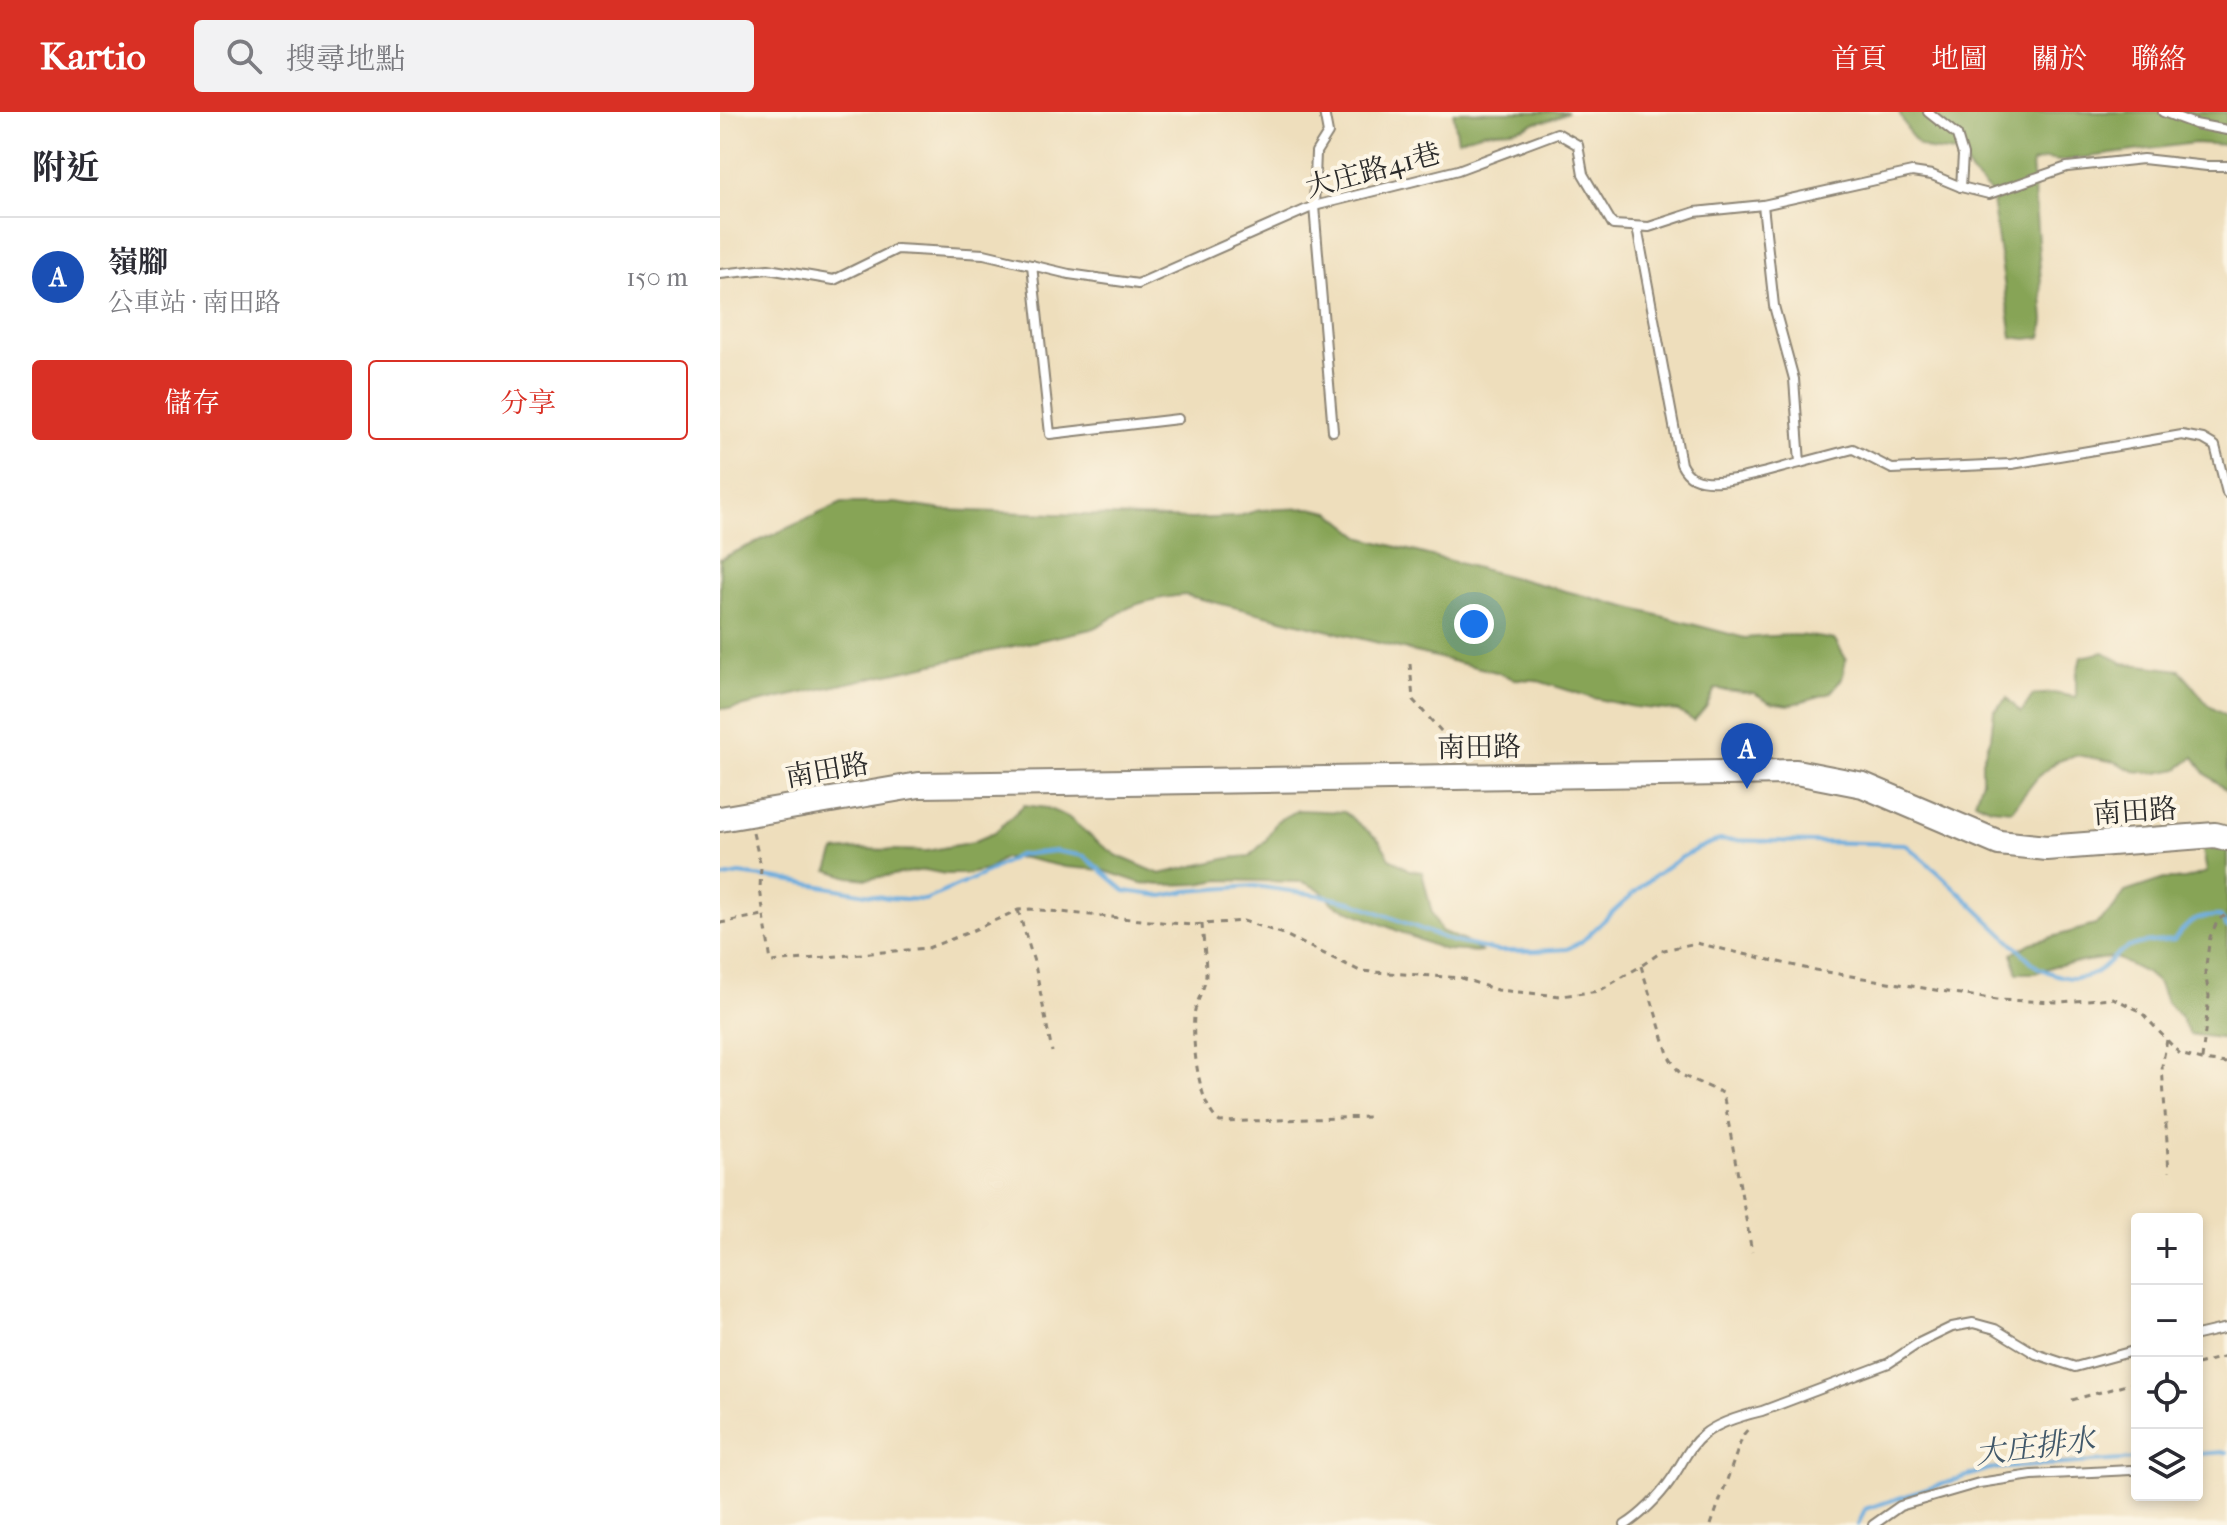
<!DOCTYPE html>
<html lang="zh-TW">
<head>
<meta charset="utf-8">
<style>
  :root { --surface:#fff; --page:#f2f2f3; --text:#2b2b33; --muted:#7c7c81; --line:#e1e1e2; --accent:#d93025 }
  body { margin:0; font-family:"IM FELL French Canon","Noto Serif TC",serif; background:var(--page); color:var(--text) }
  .controls { position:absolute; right:24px; bottom:24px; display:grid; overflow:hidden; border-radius:8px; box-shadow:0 4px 12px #0003 }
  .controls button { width:72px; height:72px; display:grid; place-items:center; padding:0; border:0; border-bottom:2px solid var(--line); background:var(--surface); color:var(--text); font:40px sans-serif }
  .you { position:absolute; left:754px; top:512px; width:28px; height:28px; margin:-20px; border:6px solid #fff; border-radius:50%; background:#1a73e8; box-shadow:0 0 0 12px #1a73e833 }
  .badge { display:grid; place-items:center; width:52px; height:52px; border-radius:50%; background:var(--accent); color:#fff; font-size:26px; font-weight:700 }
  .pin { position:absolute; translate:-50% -66px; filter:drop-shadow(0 2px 4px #0008) }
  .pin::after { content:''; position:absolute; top:42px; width:28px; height:24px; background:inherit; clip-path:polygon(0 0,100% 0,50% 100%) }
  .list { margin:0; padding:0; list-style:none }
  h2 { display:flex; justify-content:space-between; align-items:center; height:104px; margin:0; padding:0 32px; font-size:34px }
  h2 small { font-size:26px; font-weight:400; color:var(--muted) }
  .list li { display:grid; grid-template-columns:52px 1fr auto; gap:24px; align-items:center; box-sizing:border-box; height:120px; padding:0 32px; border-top:2px solid var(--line) }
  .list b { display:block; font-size:30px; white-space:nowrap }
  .list p { margin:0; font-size:26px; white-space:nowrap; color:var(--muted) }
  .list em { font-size:26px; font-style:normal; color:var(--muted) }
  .actions { display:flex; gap:16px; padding:24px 32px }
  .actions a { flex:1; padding:18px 0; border:2px solid var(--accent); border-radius:8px; text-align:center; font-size:28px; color:var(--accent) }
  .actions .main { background:var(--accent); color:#fff }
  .icon { flex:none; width:44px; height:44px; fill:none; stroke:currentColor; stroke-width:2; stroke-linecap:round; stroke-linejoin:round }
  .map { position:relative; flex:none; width:1507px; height:1413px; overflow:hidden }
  header { display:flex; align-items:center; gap:48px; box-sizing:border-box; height:112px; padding:0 40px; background:var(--accent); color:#fff }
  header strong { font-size:38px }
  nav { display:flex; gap:44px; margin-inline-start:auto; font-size:28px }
  .search { width:560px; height:72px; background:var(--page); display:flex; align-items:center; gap:20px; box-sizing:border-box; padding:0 28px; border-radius:8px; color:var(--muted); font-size:30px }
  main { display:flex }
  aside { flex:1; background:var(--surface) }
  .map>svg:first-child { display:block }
  .forest { fill:#87a456; stroke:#596840; stroke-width:2 }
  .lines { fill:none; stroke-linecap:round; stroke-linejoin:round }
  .stream { stroke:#6aacde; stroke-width:4 }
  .service-casing { stroke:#8c8474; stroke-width:12 }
  .secondary-casing { stroke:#8c8474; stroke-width:28 }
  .path { stroke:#8c8474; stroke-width:3; stroke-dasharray:6 6; stroke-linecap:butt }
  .service { stroke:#fff; stroke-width:8 }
  .secondary { stroke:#fff; stroke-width:24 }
  .labels { text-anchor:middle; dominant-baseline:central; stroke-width:8; stroke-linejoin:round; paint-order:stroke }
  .street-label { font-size:28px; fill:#2b2b2b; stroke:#fcf5e5 }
  .water-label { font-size:30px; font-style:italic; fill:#41586a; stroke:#fcf5e5 }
</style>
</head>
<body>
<header>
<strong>Kartio</strong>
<div class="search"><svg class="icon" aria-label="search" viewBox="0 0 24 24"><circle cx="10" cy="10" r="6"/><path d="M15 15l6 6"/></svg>搜尋地點</div>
<nav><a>首頁</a><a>地圖</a><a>關於</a><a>聯絡</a></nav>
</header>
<main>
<aside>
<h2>附近<small></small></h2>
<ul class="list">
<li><span class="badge" style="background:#1a4fb4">A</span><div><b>嶺腳</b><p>公車站 · 南田路</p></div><em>150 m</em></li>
</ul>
<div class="actions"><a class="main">儲存</a><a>分享</a></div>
</aside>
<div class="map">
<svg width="1507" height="1413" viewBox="0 0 1507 1413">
  <rect width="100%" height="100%" fill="#fcf5e5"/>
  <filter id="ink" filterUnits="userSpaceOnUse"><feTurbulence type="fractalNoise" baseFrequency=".0125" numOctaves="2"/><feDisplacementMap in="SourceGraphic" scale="16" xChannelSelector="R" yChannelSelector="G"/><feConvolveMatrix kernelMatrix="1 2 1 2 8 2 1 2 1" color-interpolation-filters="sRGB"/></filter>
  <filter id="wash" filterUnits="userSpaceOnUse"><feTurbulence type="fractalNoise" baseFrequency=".006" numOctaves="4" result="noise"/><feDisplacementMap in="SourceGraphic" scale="32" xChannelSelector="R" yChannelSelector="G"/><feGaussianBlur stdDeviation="1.8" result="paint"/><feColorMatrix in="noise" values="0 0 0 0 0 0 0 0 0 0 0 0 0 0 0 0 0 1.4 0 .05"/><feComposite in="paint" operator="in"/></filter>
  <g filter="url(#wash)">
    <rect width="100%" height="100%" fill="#eedebc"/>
    <g class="forest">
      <polygon points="733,0 848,0 829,8 816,10 805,15 792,18 764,20 738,28"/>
      <polygon points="1179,0 1507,0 1507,33 1474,31 1339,49 1326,47 1312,51 1324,209 1321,225 1307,227 1292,225 1271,81 1251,62 1246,51 1236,41 1210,38 1199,33 1189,21"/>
      <path d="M 122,391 L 175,391 L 223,398 L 472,407 L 516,405 L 539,398 L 590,396 L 610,400 L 643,426 L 1025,526 C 1059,523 1081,521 1115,528 L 1126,547 L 1122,567 L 1110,581 L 1069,593 L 1050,590 L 1034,581 L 995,577 L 986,595 L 974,609 L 958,599 L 914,595 L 873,586 L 815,568 L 794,567 L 776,560 L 465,483 C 445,485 424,488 406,497 C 394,504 384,512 371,517 L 11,597 L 0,596 L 0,447 Z"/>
      <polygon points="1384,540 1403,551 1460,558 1488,593 1507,605 1507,679 1485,661 1474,645 1458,657 1437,661 1414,659 1396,650 1356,643 1336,650 1317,666 1292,698 1271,696 1255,689 1262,668 1262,648 1271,625 1274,599 1287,586 1301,601 1313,583 1333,581 1356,585 1356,565 1361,545"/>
      <polygon points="304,693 327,696 348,705 380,732 398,744 440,762 509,746 530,744 546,728 557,709 578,698 624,700 659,728 670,746 689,758 702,760 712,801 721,819 744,829 762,840 725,838 707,831 613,792 599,777 583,770 500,768 477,772 441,773 421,771 382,758 345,755 304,746 283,746 267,758 246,762 225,762 205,758 147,767 129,765 108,758 115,739 138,737 207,739 253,730 274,721"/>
      <polygon points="1507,716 1507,927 1469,922 1460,904 1446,890 1439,872 1426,861 1394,845 1334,854 1315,861 1297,861 1292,842 1311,831 1375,813 1393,797 1405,780 1444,767 1465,767 1487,760 1483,739 1495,723"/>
    </g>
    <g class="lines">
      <g class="stream">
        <path d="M 0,766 L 19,762 L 67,768 L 168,786 L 205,788 L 262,763 L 298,743 L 335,739 L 364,744 L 405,779 L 443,784 L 467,779 L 535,774 L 598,783 L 635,791 L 731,829 L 778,839 L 816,839 L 847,837 L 861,830 C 900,794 948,743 1000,728 L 1185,732 L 1220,762 L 1317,855 C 1337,865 1361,873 1381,857 C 1389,851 1396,841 1405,837 C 1420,829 1438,830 1454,828 C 1468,809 1477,804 1500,804 L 1507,815"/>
        <polyline points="1477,1342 1507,1340"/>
        <polyline points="1138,1413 1145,1397 1269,1357 1417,1347"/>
      </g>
    </g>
  </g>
  <g filter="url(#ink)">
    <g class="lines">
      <defs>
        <g id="service">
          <polyline points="604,0 608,21 596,40 594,94 613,319"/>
          <polyline points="1208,0 1237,23 1243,43 1241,75"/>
          <polyline points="1443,0 1475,12 1507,18"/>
          <path d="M 917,115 L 961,352 C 964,358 968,363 974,366 C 997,377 1054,357 1080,351 L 1074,267 L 1054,194 L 1043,93"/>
          <polyline points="312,153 330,322 458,307"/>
          <polyline points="0,162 48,157 114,168 177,137 264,142 349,162 418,172 594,94 738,58 837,21 858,33 863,62 893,113 929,115 975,100 1043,93 1192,60 1212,63 1241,75 1269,82 1347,55 1423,47 1487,54 1507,54"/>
          <polyline points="1080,351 1133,337 1172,357 1292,352 1462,323 1483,327 1495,334 1507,381"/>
          <polyline points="1477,1223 1507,1216"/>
          <path d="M 905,1413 C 921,1403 939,1385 950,1369 C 962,1353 968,1335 983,1323 C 997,1311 1025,1303 1042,1299 L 1169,1251 L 1199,1231 L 1232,1215 L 1253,1211 L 1275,1217 L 1316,1242 L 1355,1255 L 1417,1238"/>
          <polyline points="1153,1413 1180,1394 1259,1371 1312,1363 1411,1358"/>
        </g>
        <polyline id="secondary" points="0,707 199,673 1076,660 1143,673 1279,731 1326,736 1495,723 1507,726"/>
      </defs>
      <use href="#service" class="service-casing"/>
      <use href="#secondary" class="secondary-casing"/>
      <g class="path">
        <polyline points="690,552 693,588 731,630 740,647"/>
        <polyline points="33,721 41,754 40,777 51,850 208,836 247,821 298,798 310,797 471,813 523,809 561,821 640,859 741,866 777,878 841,884 879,879 921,854 944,838 976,831 1089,857 1276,888 1341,890 1393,886 1420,899 1460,942 1482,948 1507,951"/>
        <polyline points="298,798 315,853 332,940"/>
        <polyline points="0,811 43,803"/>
        <path d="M 482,812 C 483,828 486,845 486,862 C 486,876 475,890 474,904 C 472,930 478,995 500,1010 L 648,1005"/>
        <polyline points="921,854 949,945 961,963 1003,981 1032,1140"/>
        <polyline points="1447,928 1442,954 1449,1060"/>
        <polyline points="1482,947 1489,884 1485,860 1490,825 1498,808 1507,802"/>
        <polyline points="1477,1252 1507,1244"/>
        <polyline points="1352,1288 1417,1270"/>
        <polyline points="991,1413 1023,1323 1030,1315"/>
      </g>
      <use href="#service" class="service"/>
      <use href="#secondary" class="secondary"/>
    </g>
  </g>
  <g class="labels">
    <g class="street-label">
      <text transform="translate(653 58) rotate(-15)">大庄路41巷</text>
      <text transform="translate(759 635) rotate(-1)">南田路</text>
      <text transform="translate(107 658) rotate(-10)">南田路</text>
      <text transform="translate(1415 699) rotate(-4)">南田路</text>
    </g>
    <g class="water-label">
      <text transform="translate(1315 1335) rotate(-7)">大庄排水</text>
    </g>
  </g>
</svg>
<div class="controls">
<button>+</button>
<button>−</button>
<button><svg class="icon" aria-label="locate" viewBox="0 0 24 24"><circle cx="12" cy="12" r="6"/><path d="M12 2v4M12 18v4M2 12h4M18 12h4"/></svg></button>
<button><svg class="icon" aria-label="layers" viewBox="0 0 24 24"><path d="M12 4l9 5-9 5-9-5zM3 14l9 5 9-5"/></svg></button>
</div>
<div class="you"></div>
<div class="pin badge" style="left:1027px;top:677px;background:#1a4fb4">A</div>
</div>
</main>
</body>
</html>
